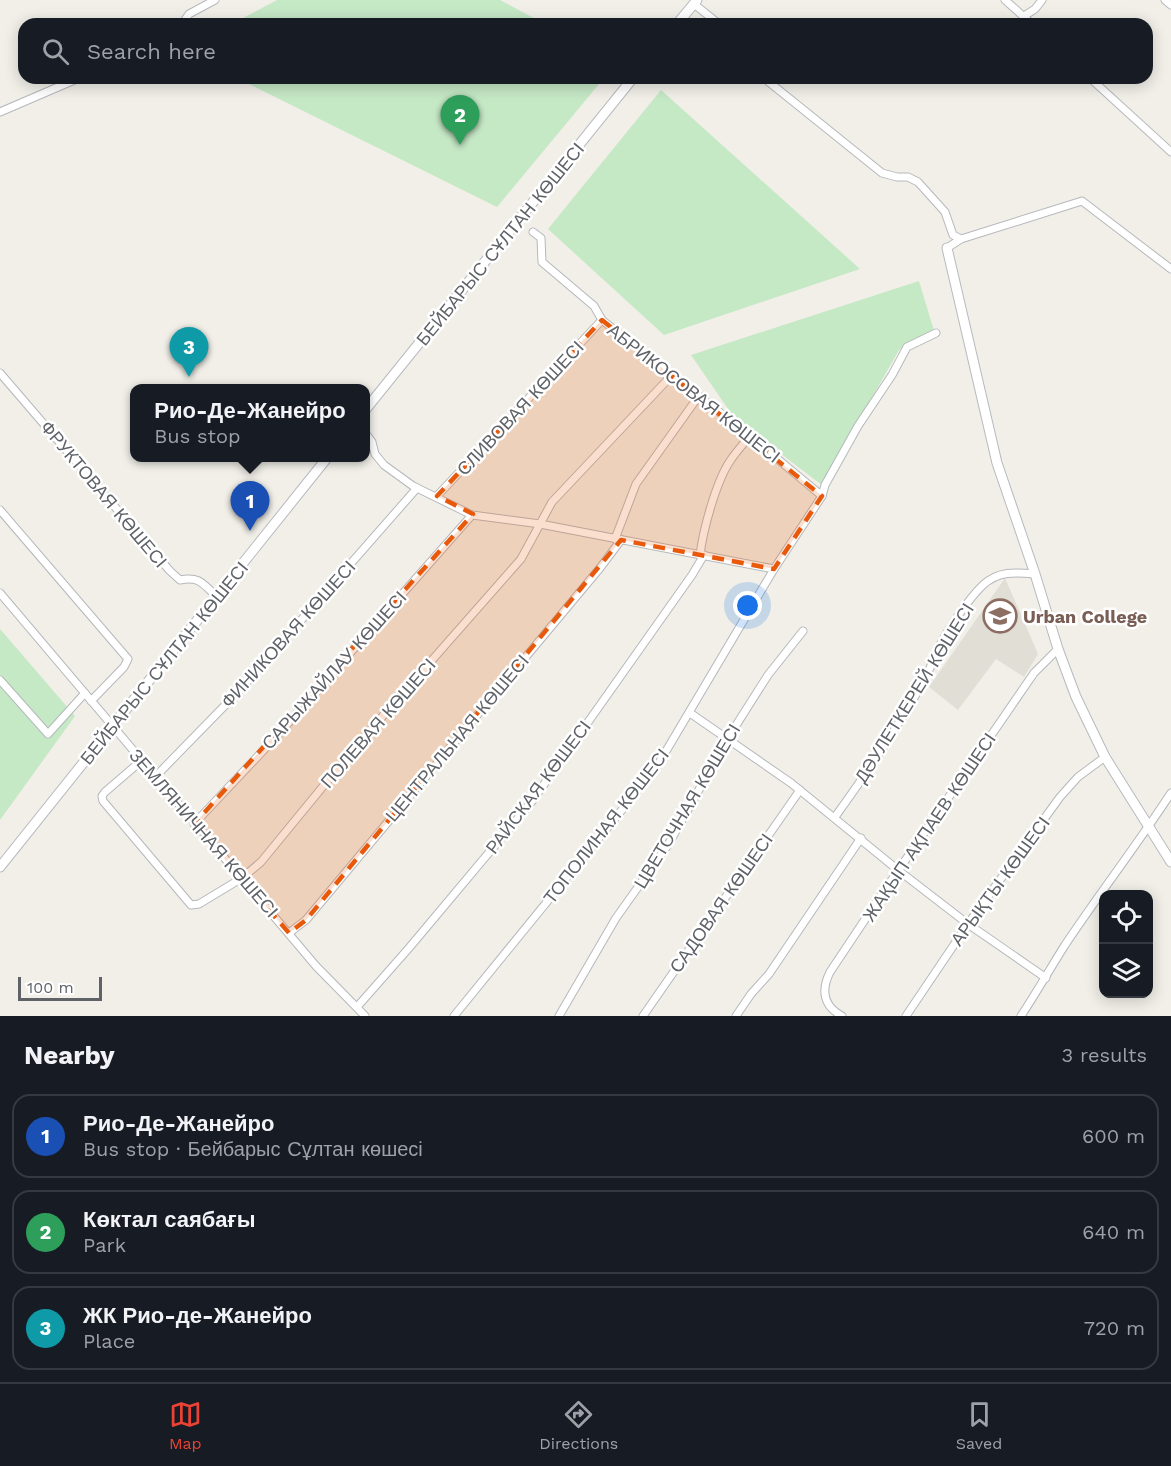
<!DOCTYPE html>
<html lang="en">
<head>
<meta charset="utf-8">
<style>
  :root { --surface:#171b24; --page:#242831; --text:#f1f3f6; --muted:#9ea1a6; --line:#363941; --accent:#ea4335 }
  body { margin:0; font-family:"Work Sans",sans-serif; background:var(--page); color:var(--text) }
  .controls { position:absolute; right:18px; bottom:18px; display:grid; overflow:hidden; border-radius:12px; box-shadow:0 3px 15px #0003 }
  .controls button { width:54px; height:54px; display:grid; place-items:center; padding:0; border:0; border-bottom:2px solid var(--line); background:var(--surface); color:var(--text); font:30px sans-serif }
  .scale { position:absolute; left:18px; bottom:15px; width:84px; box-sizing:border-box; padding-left:6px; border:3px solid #5f6368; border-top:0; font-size:16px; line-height:21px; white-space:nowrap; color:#5f6368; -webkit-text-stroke:4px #fff; paint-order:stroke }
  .you { position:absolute; left:748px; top:606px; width:21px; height:21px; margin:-15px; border:4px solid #fff; border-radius:50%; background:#1a73e8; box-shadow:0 0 0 9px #1a73e833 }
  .badge { display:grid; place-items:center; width:39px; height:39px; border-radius:50%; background:var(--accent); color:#fff; font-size:20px; font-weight:700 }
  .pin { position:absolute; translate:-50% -50px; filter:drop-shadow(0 2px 3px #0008) }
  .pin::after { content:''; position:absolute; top:32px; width:21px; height:18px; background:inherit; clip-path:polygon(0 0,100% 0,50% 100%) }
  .popup { position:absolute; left:130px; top:384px; width:240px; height:78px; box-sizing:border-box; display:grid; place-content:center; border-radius:12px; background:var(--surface); filter:drop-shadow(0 2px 4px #0005); font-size:20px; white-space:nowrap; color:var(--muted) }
  .popup b { font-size:22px; color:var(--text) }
  .popup::after { content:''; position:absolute; left:50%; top:100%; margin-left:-12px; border:12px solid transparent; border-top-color:var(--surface) }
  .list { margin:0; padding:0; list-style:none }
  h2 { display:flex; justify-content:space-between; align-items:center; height:78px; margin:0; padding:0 24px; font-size:26px }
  h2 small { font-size:20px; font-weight:400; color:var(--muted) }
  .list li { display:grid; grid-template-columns:39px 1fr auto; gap:18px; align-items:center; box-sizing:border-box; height:84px; margin:0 12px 12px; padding:0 12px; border:2px solid var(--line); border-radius:18px }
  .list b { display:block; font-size:22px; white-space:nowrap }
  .list p { margin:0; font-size:20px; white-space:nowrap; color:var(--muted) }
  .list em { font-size:20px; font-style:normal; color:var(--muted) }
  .icon { flex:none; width:33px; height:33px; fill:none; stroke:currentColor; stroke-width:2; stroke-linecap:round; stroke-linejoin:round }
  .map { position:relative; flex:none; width:1171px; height:1016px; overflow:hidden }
  .search { position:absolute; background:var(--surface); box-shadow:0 3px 15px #0003; left:18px; right:18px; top:18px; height:66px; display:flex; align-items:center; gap:15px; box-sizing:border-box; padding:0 21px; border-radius:18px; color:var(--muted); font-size:22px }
  .sheet { height:366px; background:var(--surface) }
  nav { display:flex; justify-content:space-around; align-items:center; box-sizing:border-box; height:84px; border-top:2px solid var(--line); background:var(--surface); font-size:16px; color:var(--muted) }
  nav a { display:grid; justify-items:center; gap:3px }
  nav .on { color:var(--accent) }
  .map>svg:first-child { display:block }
  .education { fill:#e1ded6 }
  .green { fill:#c5e8c5 }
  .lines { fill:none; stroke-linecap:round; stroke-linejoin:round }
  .street-casing { stroke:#b5b8bc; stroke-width:9 }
  .secondary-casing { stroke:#b6babf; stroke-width:11 }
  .street { stroke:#fff; stroke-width:7 }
  .secondary { stroke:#fff; stroke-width:9 }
  .marked { fill:#e8590c; fill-opacity:0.2; stroke:#e8590c; stroke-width:4.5; stroke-dasharray:12 8; stroke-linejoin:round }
  .labels { text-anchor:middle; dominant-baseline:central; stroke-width:5; stroke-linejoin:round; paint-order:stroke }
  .street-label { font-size:18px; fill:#5f6368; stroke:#fff }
  .education-label { font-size:18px; font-weight:bold; fill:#785e54; stroke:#fff; text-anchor:start }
</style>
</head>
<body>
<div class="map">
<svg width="1171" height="1016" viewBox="0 0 1171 1016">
  <rect width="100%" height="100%" fill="#f1efe8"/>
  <polygon class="education" points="1005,578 1038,654 1024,677 996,659 958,710 929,687"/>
  <g class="green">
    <polygon points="277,0 500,0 545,24 232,24"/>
    <polygon points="246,78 604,78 497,207 247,83"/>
    <polygon points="661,90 860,269 664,335 548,229"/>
    <polygon points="919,281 934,331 899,350 822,485 735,419 691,355"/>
    <polygon points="0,629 75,716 0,820"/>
  </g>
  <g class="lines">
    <defs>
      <g id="street">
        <polyline points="1005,0 1032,24"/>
        <polyline points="1165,0 1171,5"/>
        <polyline points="694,4 719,24"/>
        <polyline points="1024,16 1035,9 1042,0"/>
        <polyline points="182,24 189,14 215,0"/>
        <polyline points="764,78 882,173 897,177 908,177 918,182 945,212 953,235 961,239"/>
        <polyline points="1090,78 1171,152"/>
        <polyline points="0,112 79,78"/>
        <polyline points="533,232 541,238 542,262 594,306 602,320 750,436 822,496"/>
        <polyline points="947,248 961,239 1082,201 1171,269"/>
        <path d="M 0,373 L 170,571 L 180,580 C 200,576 203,584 217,597"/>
        <polyline points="366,434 372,442 375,454 384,465 413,486 472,515 540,524 774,569"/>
        <polyline points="437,496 602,320"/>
        <polyline points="0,510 128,659 124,667 91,701"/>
        <polyline points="615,539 636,484 698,397"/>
        <path d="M 700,555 C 703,530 716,482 730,461 C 736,452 743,444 750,436"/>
        <polyline points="0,593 316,966 365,1016"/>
        <polyline points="0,680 48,734 85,693"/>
        <polyline points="690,713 791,783 898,870 968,924 1046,978"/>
        <polyline points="141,761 105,792 102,796 103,801 191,905 199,904 242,878 261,862 352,751 521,559 552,502 672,375"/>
        <polyline points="155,777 239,691 417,488"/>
        <path d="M 835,817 C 866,774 897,729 923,682 C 929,672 933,660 938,649 C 946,632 969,598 983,585 C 998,571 1015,572 1035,574"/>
        <polyline points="194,824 276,737 472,515"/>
        <polyline points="289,933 306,920 600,568 621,540"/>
        <polyline points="357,1007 409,948 533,800 692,575 704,555"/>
        <polyline points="454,1016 656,768 774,569 822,496 825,485 858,426 892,375 907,347 936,333"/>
        <polyline points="559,1016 616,918 668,845 728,738 768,675 803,631"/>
        <polyline points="643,1016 800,790"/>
        <polyline points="736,1016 751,994 769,974 861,838"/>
        <path d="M 842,1016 C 823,1006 821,990 830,972 L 878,900 L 1034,673 L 1058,649"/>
        <polyline points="906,1016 968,924 1060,797 1078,777 1105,757"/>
        <path d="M 1021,1016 C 1036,993 1050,969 1065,945 C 1099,894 1137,845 1171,793"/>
      </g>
      <g id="secondary">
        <polyline points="677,24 697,0"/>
        <polyline points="947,248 997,463 1035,574 1058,649 1076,697 1105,757 1171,862"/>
        <polyline points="366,409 633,78"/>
        <polyline points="0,867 327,458"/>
      </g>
    </defs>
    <use href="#street" class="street-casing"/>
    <use href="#secondary" class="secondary-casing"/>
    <use href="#street" class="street"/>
    <use href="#secondary" class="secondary"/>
  </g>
  <path class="marked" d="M 602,320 L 822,496 L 774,569 L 621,540 L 306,920 L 289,933 L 194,824 L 473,514 L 437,496 Z"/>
  <defs>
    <symbol id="university-ring" viewBox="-11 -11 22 22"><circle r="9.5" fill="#fff" stroke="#8d6e63" stroke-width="1.5"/><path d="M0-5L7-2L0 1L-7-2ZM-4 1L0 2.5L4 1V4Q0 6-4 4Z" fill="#8d6e63"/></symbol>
  </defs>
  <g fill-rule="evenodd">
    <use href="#university-ring" x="981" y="597" width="38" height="38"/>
  </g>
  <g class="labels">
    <g class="street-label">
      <text transform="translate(500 244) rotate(-51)">БЕЙБАРЫС СҰЛТАН КӨШЕСІ</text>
      <text transform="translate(694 393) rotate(38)">АБРИКОСОВАЯ КӨШЕСІ</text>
      <text transform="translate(520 408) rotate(-47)">СЛИВОВАЯ КӨШЕСІ</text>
      <text transform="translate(104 494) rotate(50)">ФРУКТОВАЯ КӨШЕСІ</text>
      <text transform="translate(288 634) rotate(-48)">ФИНИКОВАЯ КӨШЕСІ</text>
      <text transform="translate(164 663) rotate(-51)">БЕЙБАРЫС СҰЛТАН КӨШЕСІ</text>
      <text transform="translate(334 670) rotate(-48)">САРЫЖАЙЛАУ КӨШЕСІ</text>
      <text transform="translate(914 693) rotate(-58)">ДӘУЛЕТКЕРЕЙ КӨШЕСІ</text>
      <text transform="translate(378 723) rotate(-49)">ПОЛЕВАЯ КӨШЕСІ</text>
      <text transform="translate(457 738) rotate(-50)">ЦЕНТРАЛЬНАЯ КӨШЕСІ</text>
      <text transform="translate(538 787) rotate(-53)">РАЙСКАЯ КӨШЕСІ</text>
      <text transform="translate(687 806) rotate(-59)">ЦВЕТОЧНАЯ КӨШЕСІ</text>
      <text transform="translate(606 826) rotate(-52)">ТОПОЛИНАЯ КӨШЕСІ</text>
      <text transform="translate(929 827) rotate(-56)">ЖАҚЫП АҚПАЕВ КӨШЕСІ</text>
      <text transform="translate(204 833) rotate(49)">ЗЕМЛЯНИЧНАЯ КӨШЕСІ</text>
      <text transform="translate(1000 881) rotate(-54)">АРЫҚТЫ КӨШЕСІ</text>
      <text transform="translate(721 903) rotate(-55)">САДОВАЯ КӨШЕСІ</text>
    </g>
    <g class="education-label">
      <text x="1023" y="616">Urban College</text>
    </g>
  </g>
</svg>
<div class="controls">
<button><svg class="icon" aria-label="locate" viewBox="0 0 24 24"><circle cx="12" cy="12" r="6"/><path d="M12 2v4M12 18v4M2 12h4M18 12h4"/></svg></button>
<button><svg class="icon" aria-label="layers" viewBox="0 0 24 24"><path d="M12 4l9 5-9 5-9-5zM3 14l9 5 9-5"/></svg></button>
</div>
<div class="scale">100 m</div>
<div class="you"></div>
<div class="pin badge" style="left:250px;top:531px;background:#1a4fb4">1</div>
<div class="popup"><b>Рио-Де-Жанейро</b>Bus stop</div>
<div class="pin badge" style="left:460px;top:145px;background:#2e9e5b">2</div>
<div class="pin badge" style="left:189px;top:377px;background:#0f9aa8">3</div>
<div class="search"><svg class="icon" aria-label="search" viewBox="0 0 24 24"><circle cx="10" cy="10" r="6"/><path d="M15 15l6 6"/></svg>Search here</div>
</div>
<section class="sheet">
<h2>Nearby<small>3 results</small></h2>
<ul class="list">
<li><span class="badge" style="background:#1a4fb4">1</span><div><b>Рио-Де-Жанейро</b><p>Bus stop · Бейбарыс Сұлтан көшесі</p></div><em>600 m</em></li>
<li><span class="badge" style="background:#2e9e5b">2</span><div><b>Көктал саябағы</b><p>Park</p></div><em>640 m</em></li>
<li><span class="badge" style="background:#0f9aa8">3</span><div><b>ЖК Рио-де-Жанейро</b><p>Place</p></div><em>720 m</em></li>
</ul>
</section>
<nav>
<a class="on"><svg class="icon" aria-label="map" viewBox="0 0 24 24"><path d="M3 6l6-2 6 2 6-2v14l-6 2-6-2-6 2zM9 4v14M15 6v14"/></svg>Map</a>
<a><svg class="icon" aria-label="directions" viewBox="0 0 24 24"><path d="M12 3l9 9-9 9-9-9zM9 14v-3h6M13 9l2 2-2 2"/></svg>Directions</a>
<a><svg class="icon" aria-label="saved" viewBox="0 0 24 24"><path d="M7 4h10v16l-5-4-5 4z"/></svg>Saved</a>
</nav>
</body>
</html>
